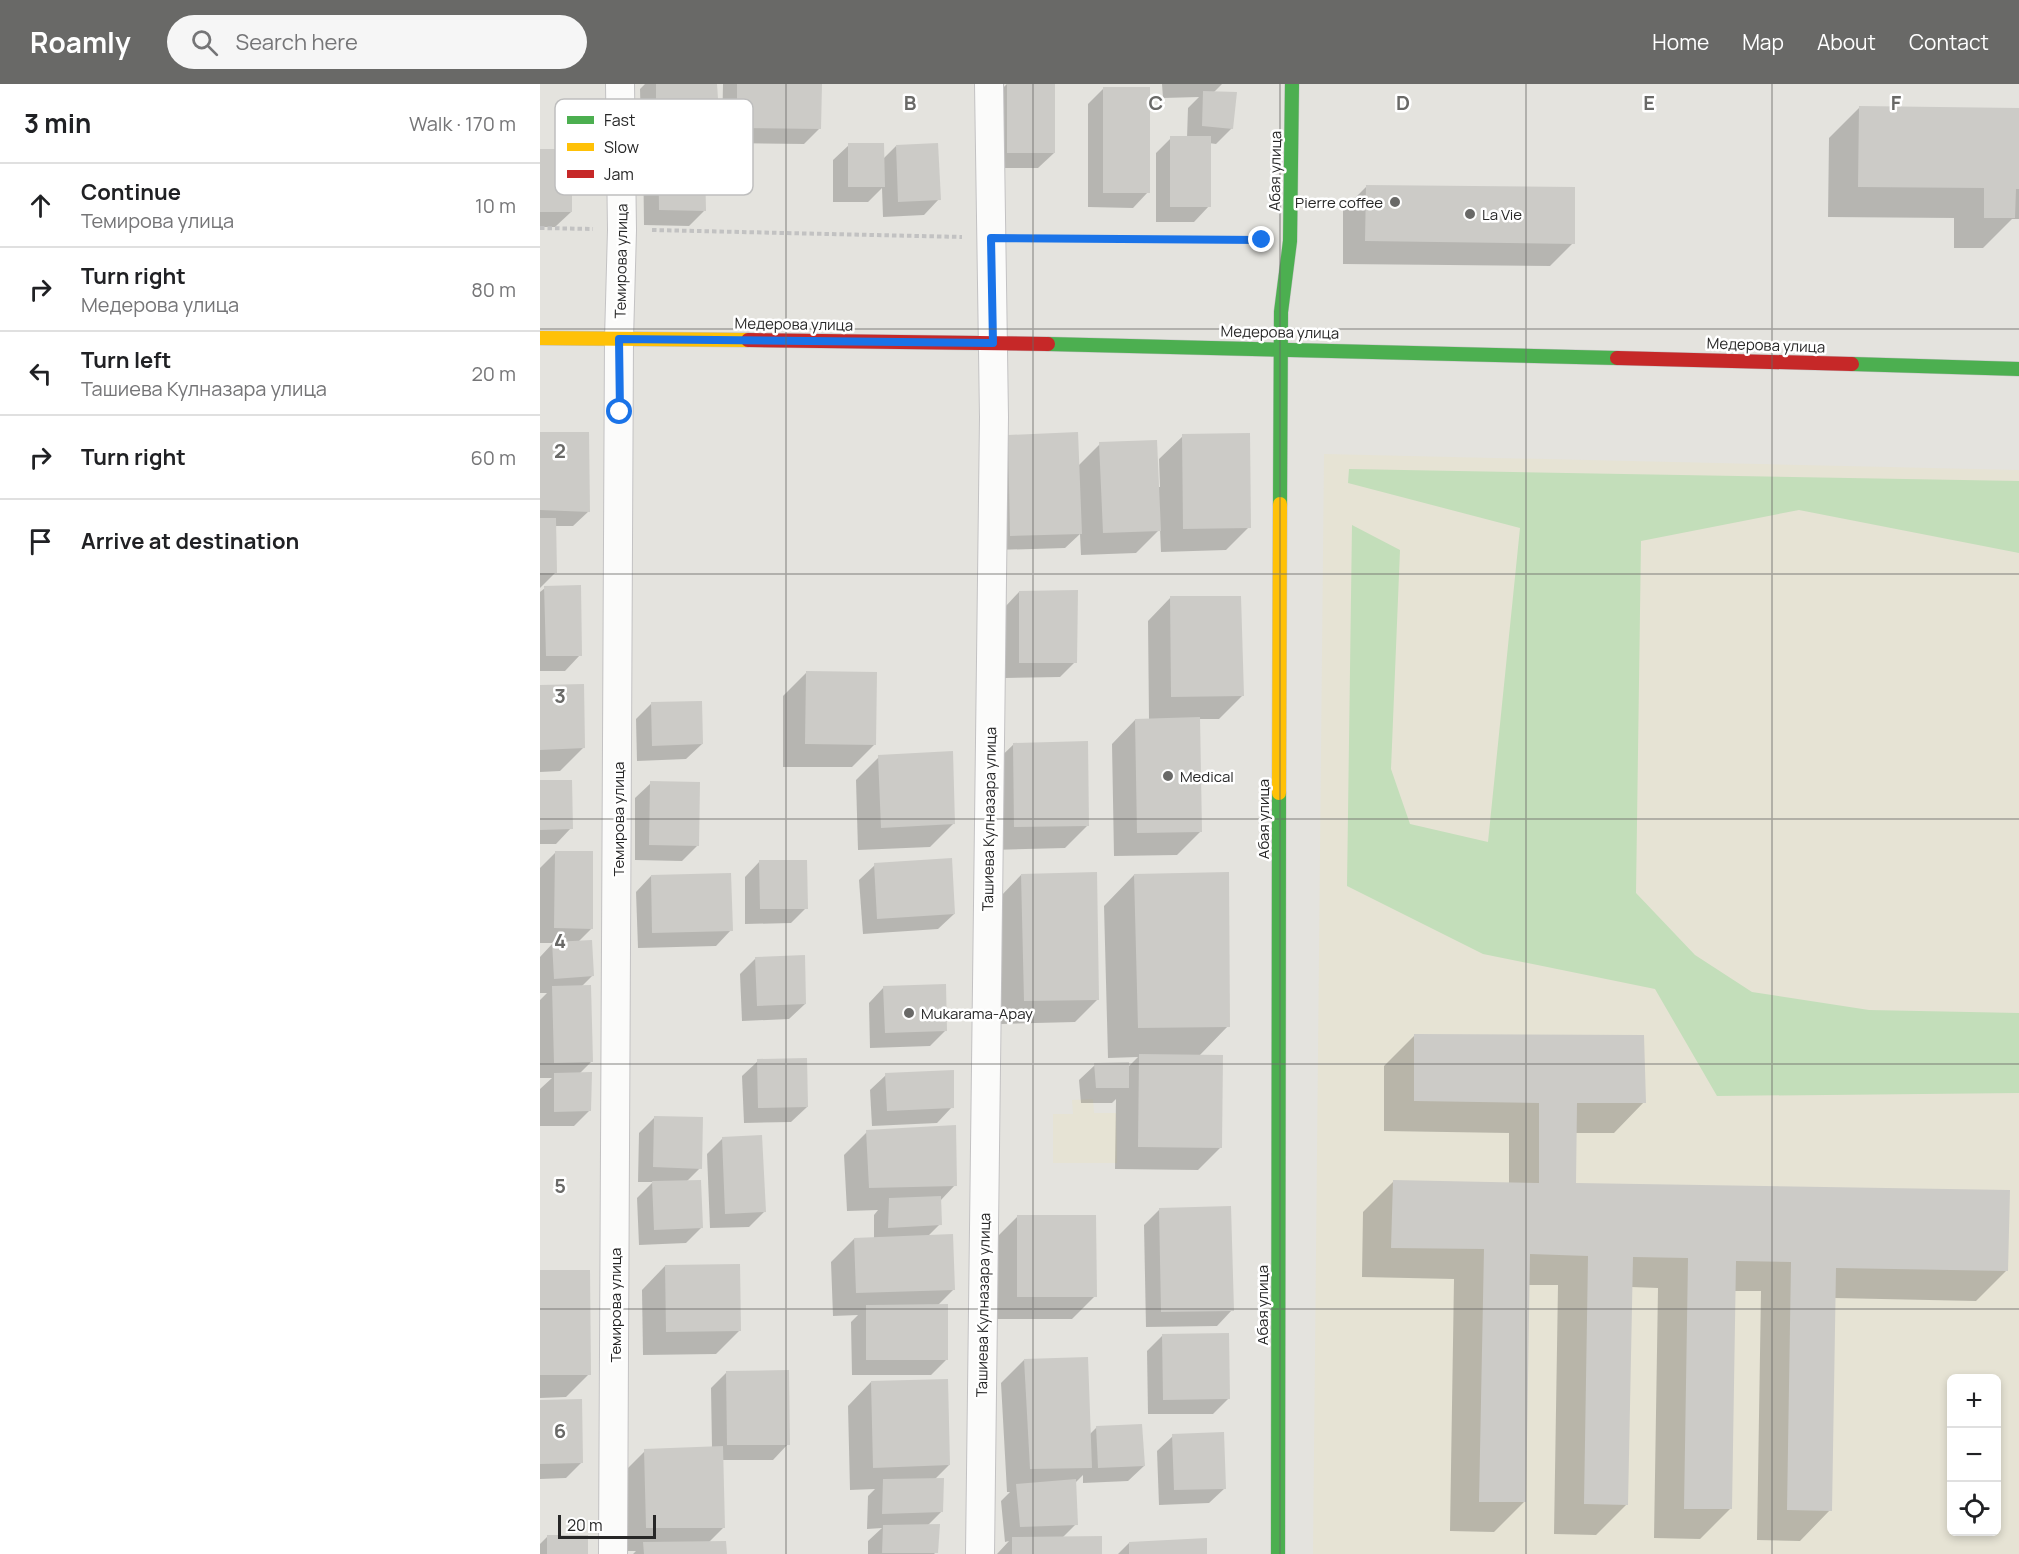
<!DOCTYPE html>
<html lang="en">
<head>
<meta charset="utf-8">
<style>
  :root { --surface:#fff; --page:#f6f6f6; --text:#202124; --muted:#757577; --line:#e0e0e0; --accent:#696967 }
  body { margin:0; font-family:Manrope,sans-serif; background:var(--page); color:var(--text) }
  .controls { position:absolute; right:18px; bottom:18px; display:grid; overflow:hidden; border-radius:9px; box-shadow:0 3px 9px #0003 }
  .controls button { width:54px; height:54px; display:grid; place-items:center; padding:0; border:0; border-bottom:2px solid var(--line); background:var(--surface); color:var(--text); font:30px sans-serif }
  .scale { position:absolute; left:18px; bottom:15px; width:98px; box-sizing:border-box; padding-left:6px; border:3px solid #272727; border-top:0; font-size:16px; line-height:21px; white-space:nowrap; color:#272727; -webkit-text-stroke:4px #fff; paint-order:stroke }
  .stop { position:absolute; width:18px; height:18px; margin:-14px; border:4px solid #1a73e8; border-radius:50%; background:#fff }
  .stop.end { background:#1a73e8; border-color:#fff; box-shadow:0 2px 6px #0008 }
  .list { margin:0; padding:0; list-style:none }
  h2 { display:flex; justify-content:space-between; align-items:center; height:78px; margin:0; padding:0 24px; font-size:26px }
  h2 small { font-size:20px; font-weight:400; color:var(--muted) }
  .list li { display:grid; grid-template-columns:39px 1fr auto; gap:18px; align-items:center; box-sizing:border-box; height:84px; padding:0 24px; border-top:2px solid var(--line) }
  .list b { display:block; font-size:22px; white-space:nowrap }
  .list p { margin:0; font-size:20px; white-space:nowrap; color:var(--muted) }
  .list em { font-size:20px; font-style:normal; color:var(--muted) }
  .icon { flex:none; width:33px; height:33px; fill:none; stroke:currentColor; stroke-width:2; stroke-linecap:round; stroke-linejoin:round }
  .map { position:relative; flex:none; width:1479px; height:1470px; overflow:hidden }
  header { display:flex; align-items:center; gap:36px; box-sizing:border-box; height:84px; padding:0 30px; background:var(--accent); color:#fff }
  header strong { font-size:28px }
  nav { display:flex; gap:33px; margin-inline-start:auto; font-size:21px }
  .search { width:420px; height:54px; background:var(--page); display:flex; align-items:center; gap:15px; box-sizing:border-box; padding:0 21px; border-radius:33px; color:var(--muted); font-size:22px }
  main { display:flex }
  aside { flex:1; background:var(--surface) }
  .map>svg:first-child { display:block }
  .education { fill:#e6e3d4; fill-rule:evenodd }
  .green { fill:#c3deba }
  .shadow { fill:#0003 }
  .building { fill:#cccbc7 }
  .lines { fill:none; stroke-linecap:round; stroke-linejoin:round }
  .street-casing { stroke:#c3c2c3; stroke-width:30 }
  .fast-casing { stroke:#c3c2c3; stroke-width:15 }
  .slow-casing { stroke:#c3c2c3; stroke-width:15 }
  .jam-casing { stroke:#c3c2c3; stroke-width:15 }
  .path { stroke:#c2c2c2; stroke-width:4; stroke-dasharray:4.5 3; stroke-linecap:butt }
  .street { stroke:#fbfbfa; stroke-width:28 }
  .fast { stroke:#4caf50; stroke-width:14 }
  .slow { stroke:#ffc107; stroke-width:14 }
  .jam { stroke:#c62828; stroke-width:14 }
  .route { stroke:#1a73e8; stroke-width:8 }
  .grid { fill:none; stroke:#696967; stroke-width:1.5; stroke-opacity:0.55 }
  .poi-dot { fill:#696967; stroke:#fff; stroke-width:2 }
  .labels { text-anchor:middle; dominant-baseline:central; stroke-width:5; stroke-linejoin:round; paint-order:stroke }
  .street-label { font-size:15px; fill:#272727; stroke:#fff }
  .poi-label { font-size:15px; fill:#272727; stroke:#fff; text-anchor:start }
  .key { fill:#fff; stroke:#bebebe; stroke-width:1.5 }
  .key-label { font-size:16px; fill:#272727 }
  .grid-label { font-size:20px; text-anchor:middle; font-weight:bold; fill:#696967; stroke:#fff; stroke-width:5; stroke-linejoin:round; paint-order:stroke }
</style>
</head>
<body>
<header>
<strong>Roamly</strong>
<div class="search"><svg class="icon" aria-label="search" viewBox="0 0 24 24"><circle cx="10" cy="10" r="6"/><path d="M15 15l6 6"/></svg>Search here</div>
<nav><a>Home</a><a>Map</a><a>About</a><a>Contact</a></nav>
</header>
<main>
<aside>
<h2>3 min<small>Walk · 170 m</small></h2>
<ul class="list">
<li><svg class="icon" aria-label="ahead" viewBox="0 0 24 24"><path d="M12 20V5M6 11l6-6 6 6"/></svg><div><b>Continue</b><p>Темирова улица</p></div><em>10 m</em></li>
<li><svg class="icon" aria-label="right" viewBox="0 0 24 24"><path d="M7 20v-9h11M14 6l5 5-5 5"/></svg><div><b>Turn right</b><p>Медерова улица</p></div><em>80 m</em></li>
<li><svg class="icon" aria-label="left" viewBox="0 0 24 24"><path d="M17 20v-9H6M10 6l-5 5 5 5"/></svg><div><b>Turn left</b><p>Ташиева Кулназара улица</p></div><em>20 m</em></li>
<li><svg class="icon" aria-label="right" viewBox="0 0 24 24"><path d="M7 20v-9h11M14 6l5 5-5 5"/></svg><div><b>Turn right</b></div><em>60 m</em></li>
<li><svg class="icon" aria-label="arrive" viewBox="0 0 24 24"><path d="M6 21V4h12l-3 4 3 4H6"/></svg><div><b>Arrive at destination</b></div></li>
</ul>
</aside>
<div class="map">
<svg width="1479" height="1470" viewBox="0 0 1479 1470">
  <rect width="100%" height="100%" fill="#e4e3de"/>
  <g class="education">
    <path d="M 784,370 L 1479,386 L 1479,1470 L 773,1470 ZM 1412,1294 L 1456,1294 L 1456,1448 L 1412,1448 Z"/>
    <polygon points="553,1015 554,1029 576,1029 577,1079 513,1079 513,1030 533,1030 532,1016"/>
  </g>
  <polygon class="green" points="809,385 1479,397 1479,469 1259,426 1101,457 1096,809 1155,871 1212,908 1329,926 1479,929 1479,1009 1177,1012 1115,905 943,870 807,802 812,441 860,466 851,685 870,740 948,758 980,444 808,399"/>
  <g class="shadow">
    <polygon points="105,0 176,0 177,29 161,44 182,48 183,0 280,0 280,44 264,60 187,59 189,65 173,81 164,84 164,127 149,142 104,141 103,62 120,45 101,46 100,5"/>
    <polygon points="467,0 514,0 514,69 498,84 452,84 452,14"/>
    <polygon points="622,0 682,0 673,9 692,44 676,60 669,59 669,122 654,138 616,138 616,69 631,54 647,54 648,24 659,13 623,14"/>
    <polygon points="564,4 608,108 593,124 548,123 548,20"/>
    <polygon points="1319,24 1479,25 1479,135 1472,135 1443,164 1414,164 1414,134 1288,133 1289,54"/>
    <polygon points="309,61 343,75 356,62 399,115 384,131 343,133 342,104 328,118 293,118 293,76"/>
    <polygon points="0,66 31,128 15,143 0,143"/>
    <polygon points="827,102 1033,159 1010,182 803,180 803,126"/>
    <polygon points="0,349 49,427 33,442 14,442 16,488 0,504"/>
    <polygon points="469,352 538,382 560,360 617,403 620,403 619,375 643,352 709,443 686,466 621,468 620,445 596,469 541,471 540,450 525,464 455,466 453,368"/>
    <polygon points="5,504 40,571 25,587 0,587 0,508"/>
    <polygon points="479,508 535,578 520,593 465,594 464,524"/>
    <polygon points="631,513 702,612 679,635 658,635 660,748 637,771 574,772 572,660 595,636 609,636 608,537"/>
    <polygon points="266,589 335,660 312,683 243,683 243,612"/>
    <polygon points="0,603 43,664 20,687 0,688"/>
    <polygon points="111,620 162,660 146,675 97,677 96,635"/>
    <polygon points="474,660 548,741 525,764 452,766 450,683"/>
    <polygon points="339,673 413,740 390,763 318,766 316,696"/>
    <polygon points="0,698 31,744 16,760 0,760"/>
    <polygon points="111,699 158,761 142,777 95,776 95,714"/>
    <polygon points="16,768 52,844 38,858 52,892 41,903 51,978 39,990 50,1026 34,1042 0,1042 0,1005 12,994 0,994 0,916 7,909 0,909 0,873 13,859 0,859 0,784"/>
    <polygon points="220,777 266,824 251,839 205,840 205,793"/>
    <polygon points="335,781 414,830 398,845 323,850 319,796"/>
    <polygon points="481,791 558,915 535,938 461,940 458,815"/>
    <polygon points="594,791 688,942 659,972 681,1063 658,1086 575,1085 576,1015 572,1019 541,1019 539,996 555,981 587,984 598,973 568,974 564,822"/>
    <polygon points="111,792 191,846 176,862 98,864 96,808"/>
    <polygon points="216,874 265,920 249,935 202,937 200,890"/>
    <polygon points="344,903 405,947 390,962 330,964 329,919"/>
    <polygon points="874,952 1104,1018 1074,1049 1035,1049 1034,1100 1467,1186 1436,1217 1294,1214 1290,1426 1260,1457 1217,1456 1221,1207 1194,1207 1191,1424 1160,1455 1114,1454 1118,1204 1091,1203 1087,1420 1056,1451 1014,1450 1018,1201 988,1201 985,1417 954,1448 910,1447 914,1195 822,1193 823,1128 853,1098 969,1100 969,1049 844,1047 844,982"/>
    <polygon points="218,977 267,1023 251,1038 204,1039 202,992"/>
    <polygon points="346,991 412,1023 397,1039 332,1042 330,1006"/>
    <polygon points="115,1033 160,1084 147,1097 162,1143 146,1159 99,1161 97,1114 113,1098 98,1098 99,1049"/>
    <polygon points="327,1048 415,1101 400,1117 400,1140 388,1152 414,1205 397,1222 406,1276 391,1291 312,1291 311,1238 318,1231 293,1232 291,1178 314,1155 334,1154 334,1131 338,1126 307,1127 304,1071"/>
    <polygon points="183,1054 224,1128 209,1143 170,1144 167,1070"/>
    <polygon points="620,1125 692,1226 677,1242 606,1243 604,1141"/>
    <polygon points="478,1132 555,1212 532,1235 455,1235 454,1156"/>
    <polygon points="125,1182 199,1247 176,1270 103,1271 102,1206"/>
    <polygon points="0,1188 49,1290 26,1313 0,1314"/>
    <polygon points="623,1251 689,1314 673,1330 608,1330 607,1267"/>
    <polygon points="484,1276 549,1351 557,1343 604,1382 588,1397 543,1399 543,1391 535,1399 536,1440 522,1454 560,1470 457,1470 469,1457 465,1458 461,1417 470,1408 467,1408 461,1299"/>
    <polygon points="187,1288 248,1360 233,1376 181,1376 183,1444 168,1459 185,1470 93,1470 96,1467 84,1467 82,1390 105,1367 172,1364 171,1304"/>
    <polygon points="331,1298 409,1381 394,1396 402,1427 388,1441 396,1468 394,1470 328,1470 328,1457 342,1444 327,1445 328,1412 335,1405 310,1406 308,1322"/>
    <polygon points="0,1317 42,1378 26,1394 0,1395"/>
    <polygon points="633,1352 685,1404 669,1419 619,1421 617,1367"/>
    <polygon points="7,1453 47,1470 0,1470 0,1460"/>
    <polygon points="589,1459 665,1470 578,1470"/>
  </g>
  <g class="building">
    <polygon points="116,0 177,0 179,29 116,31"/>
    <polygon points="197,0 282,0 281,45 197,44"/>
    <rect x="467" y="0" width="48" height="69"/>
    <rect x="563" y="3" width="47" height="106"/>
    <polygon points="663,7 697,8 693,45 662,42"/>
    <polygon points="1319,22 1479,24 1479,105 1476,105 1475,134 1444,134 1444,104 1318,103"/>
    <polygon points="179,42 188,52 190,66 171,71 165,80 166,127 119,126 118,46"/>
    <rect x="630" y="52" width="41" height="71"/>
    <polygon points="308,59 344,59 345,103 308,103"/>
    <polygon points="398,59 401,116 358,118 356,61"/>
    <rect x="0" y="65" width="32" height="63"/>
    <polygon points="826,101 1035,103 1035,160 825,157"/>
    <polygon points="0,348 49,348 50,428 0,426"/>
    <polygon points="538,348 542,450 470,452 468,351"/>
    <polygon points="710,349 711,444 643,445 642,350"/>
    <polygon points="617,356 621,447 563,449 559,358"/>
    <polygon points="0,434 16,434 17,489 0,489"/>
    <polygon points="41,501 42,572 6,572 4,502"/>
    <polygon points="538,506 537,579 479,579 479,507"/>
    <polygon points="630,512 701,512 704,612 631,613"/>
    <polygon points="266,587 337,588 336,661 265,660"/>
    <polygon points="44,600 45,664 0,666 0,601"/>
    <polygon points="162,617 163,660 112,662 111,618"/>
    <polygon points="660,633 662,748 597,749 595,635"/>
    <polygon points="548,657 549,742 474,743 473,659"/>
    <polygon points="413,667 415,740 341,744 338,671"/>
    <polygon points="0,696 32,696 33,745 0,746"/>
    <polygon points="110,697 160,698 159,762 109,761"/>
    <polygon points="15,767 53,767 53,845 14,844"/>
    <polygon points="412,774 415,830 337,835 334,779"/>
    <polygon points="219,776 267,776 268,825 220,825"/>
    <polygon points="557,788 559,916 484,917 481,790"/>
    <polygon points="689,788 690,943 598,944 594,790"/>
    <polygon points="191,789 193,847 112,849 111,791"/>
    <polygon points="52,856 54,892 14,895 12,858"/>
    <polygon points="265,871 266,920 217,922 215,873"/>
    <polygon points="406,900 407,947 345,949 343,902"/>
    <polygon points="51,901 53,978 14,979 12,902"/>
    <polygon points="874,950 1104,951 1106,1019 1037,1019 1036,1099 1470,1106 1468,1187 1296,1184 1292,1427 1247,1426 1251,1178 1196,1177 1192,1425 1144,1425 1148,1174 1093,1173 1088,1421 1044,1420 1048,1172 990,1170 986,1418 939,1418 944,1165 851,1164 853,1096 999,1099 999,1019 874,1017"/>
    <polygon points="599,970 683,971 682,1064 598,1063"/>
    <polygon points="267,974 268,1023 218,1024 217,975"/>
    <polygon points="589,978 589,1004 556,1004 554,979"/>
    <polygon points="414,986 414,1024 347,1027 345,989"/>
    <polygon points="52,988 51,1027 14,1028 14,989"/>
    <polygon points="114,1032 163,1033 162,1085 113,1083"/>
    <polygon points="416,1041 417,1102 329,1104 326,1046"/>
    <polygon points="222,1051 226,1128 185,1130 182,1053"/>
    <polygon points="161,1096 163,1144 114,1146 112,1097"/>
    <polygon points="401,1112 402,1141 348,1144 349,1114"/>
    <polygon points="691,1122 694,1227 621,1228 619,1124"/>
    <polygon points="477,1131 556,1131 557,1213 477,1213"/>
    <polygon points="413,1150 415,1206 316,1209 314,1154"/>
    <polygon points="200,1180 201,1247 126,1248 125,1181"/>
    <polygon points="0,1186 50,1186 51,1291 0,1291"/>
    <polygon points="408,1220 408,1276 326,1276 326,1221"/>
    <polygon points="689,1249 690,1315 623,1316 622,1250"/>
    <polygon points="548,1273 552,1384 490,1385 484,1275"/>
    <polygon points="249,1286 250,1361 187,1361 186,1287"/>
    <polygon points="408,1295 410,1381 333,1384 331,1297"/>
    <polygon points="42,1315 43,1379 0,1380 0,1316"/>
    <polygon points="602,1340 605,1382 558,1384 556,1342"/>
    <polygon points="684,1348 686,1405 634,1406 632,1350"/>
    <polygon points="183,1362 185,1444 106,1444 104,1365"/>
    <polygon points="404,1394 403,1428 342,1430 343,1395"/>
    <polygon points="536,1395 538,1441 480,1443 476,1400"/>
    <polygon points="400,1440 398,1469 342,1469 343,1441"/>
    <rect x="7" y="1451" width="41" height="19"/>
    <polygon points="562,1452 562,1470 472,1470 472,1453"/>
    <polygon points="667,1454 667,1470 589,1470 589,1458"/>
    <polygon points="186,1457 187,1470 104,1470 103,1458"/>
  </g>
  <g class="lines">
    <defs>
      <g id="street">
        <polyline points="73,1470 79,255 82,146 80,0"/>
        <polyline points="440,1470 454,333 449,0"/>
      </g>
      <g id="fast">
        <polyline points="508,260 1077,274"/>
        <polyline points="1312,280 1479,285"/>
        <polyline points="740,420 741,228 750,157 752,0"/>
        <polyline points="738,1470 739,709"/>
      </g>
      <g id="slow">
        <polyline points="0,254 208,256"/>
        <polyline points="739,709 740,420"/>
      </g>
      <g id="jam">
        <polyline points="208,256 508,260"/>
        <polyline points="1077,274 1312,280"/>
      </g>
    </defs>
    <use href="#street" class="street-casing"/>
    <use href="#fast" class="fast-casing"/>
    <use href="#slow" class="slow-casing"/>
    <use href="#jam" class="jam-casing"/>
    <g class="path">
      <polyline points="0,144 53,145"/>
      <polyline points="112,146 422,153"/>
      <polyline points="481,154 716,156"/>
    </g>
    <use href="#street" class="street"/>
    <use href="#fast" class="fast"/>
    <use href="#slow" class="slow"/>
    <use href="#jam" class="jam"/>
  </g>
  <g class="lines">
    <polyline class="route" points="80,328 79,255 453,259 451,154 722,156"/>
  </g>
  <path class="grid" d="M 246,0 L 246,1470M 493,0 L 493,1470M 740,0 L 740,1470M 986,0 L 986,1470M 1232,0 L 1232,1470M 0,245 L 1479,245M 0,490 L 1479,490M 0,735 L 1479,735M 0,980 L 1479,980M 0,1225 L 1479,1225"/>
  <g class="poi-dot">
    <circle cx="855" cy="118" r="6"/>
    <circle cx="930" cy="130" r="6"/>
    <circle cx="628" cy="692" r="6"/>
    <circle cx="369" cy="929" r="6"/>
  </g>
  <g class="labels">
    <g class="street-label">
      <text transform="translate(735 87) rotate(-89)">Абая улица</text>
      <text transform="translate(81 177) rotate(-89)">Темирова улица</text>
      <text transform="translate(254 240) rotate(1)">Медерова улица</text>
      <text transform="translate(740 248) rotate(1)">Медерова улица</text>
      <text transform="translate(1226 261) rotate(2)">Медерова улица</text>
      <text transform="translate(78 735) rotate(-90)">Темирова улица</text>
      <text transform="translate(449 735) rotate(-89)">Ташиева Кулназара улица</text>
      <text transform="translate(723 735) rotate(-90)">Абая улица</text>
      <text transform="translate(75 1221) rotate(-90)">Темирова улица</text>
      <text transform="translate(443 1221) rotate(-89)">Ташиева Кулназара улица</text>
      <text transform="translate(722 1221) rotate(-90)">Абая улица</text>
    </g>
    <g class="poi-label">
      <text x="843" y="118" text-anchor="end">Рierre coffee</text>
      <text x="942" y="130">La Vie</text>
      <text x="640" y="692">Medical</text>
      <text x="381" y="929">Mukarama-Apay</text>
    </g>
  </g>
  <rect x="15" y="15" width="198" height="96" rx="9" class="key"/>
  <rect x="27" y="32" width="27" height="8" fill="#4caf50"/>
  <rect x="27" y="59" width="27" height="8" fill="#ffc107"/>
  <rect x="27" y="86" width="27" height="8" fill="#c62828"/>
  <g class="key-label">
    <text x="64" y="42">Fast</text>
    <text x="64" y="69">Slow</text>
    <text x="64" y="96">Jam</text>
  </g>
  <g class="grid-label">
    <text x="370" y="26">B</text>
    <text x="616" y="26">C</text>
    <text x="863" y="26">D</text>
    <text x="1109" y="26">E</text>
    <text x="1356" y="26">F</text>
    <text x="20" y="374">2</text>
    <text x="20" y="619">3</text>
    <text x="20" y="864">4</text>
    <text x="20" y="1109">5</text>
    <text x="20" y="1354">6</text>
  </g>
</svg>
<div class="controls">
<button>+</button>
<button>−</button>
<button><svg class="icon" aria-label="locate" viewBox="0 0 24 24"><circle cx="12" cy="12" r="6"/><path d="M12 2v4M12 18v4M2 12h4M18 12h4"/></svg></button>
</div>
<div class="scale">20 m</div>
<div class="stop" style="left:80px;top:328px"></div>
<div class="stop end" style="left:722px;top:156px"></div>
</div>
</main>
</body>
</html>
